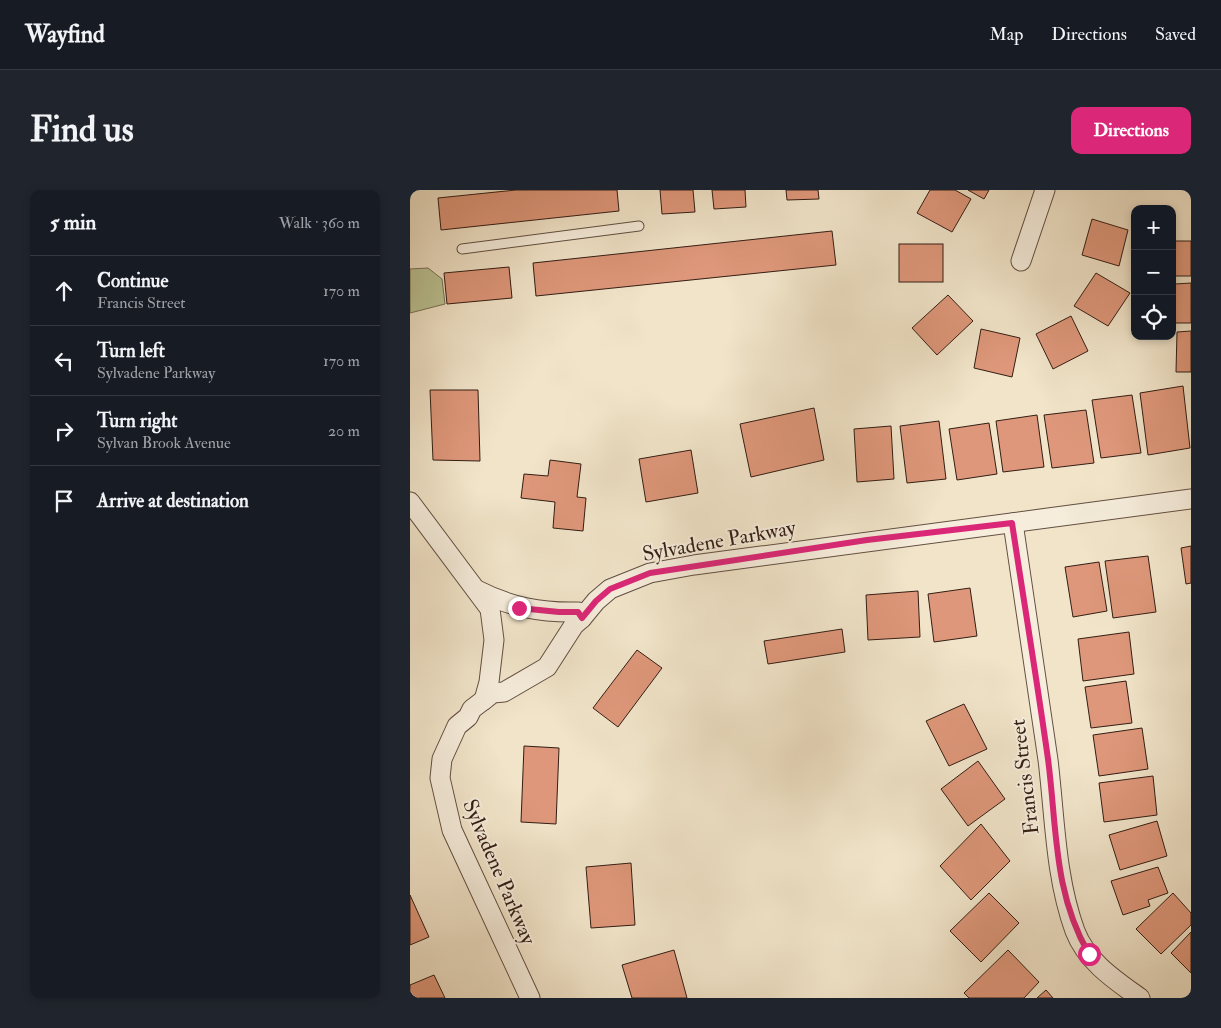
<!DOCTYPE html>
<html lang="en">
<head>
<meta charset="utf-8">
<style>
  :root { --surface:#171b24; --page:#20242c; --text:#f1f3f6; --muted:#9ea1a6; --line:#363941; --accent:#db2777 }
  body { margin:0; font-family:"IM FELL Double Pica",serif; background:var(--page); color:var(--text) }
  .controls { position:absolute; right:15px; top:15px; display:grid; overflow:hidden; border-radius:10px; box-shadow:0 2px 8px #0003 }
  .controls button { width:45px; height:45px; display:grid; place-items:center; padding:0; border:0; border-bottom:1px solid var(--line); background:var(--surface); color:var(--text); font:25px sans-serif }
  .stop { position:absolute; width:15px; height:15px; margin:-11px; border:4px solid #db2777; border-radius:50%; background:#fff }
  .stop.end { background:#db2777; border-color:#fff; box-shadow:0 1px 5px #0008 }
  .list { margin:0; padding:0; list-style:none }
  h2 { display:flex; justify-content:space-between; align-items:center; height:65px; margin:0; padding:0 20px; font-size:21px }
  h2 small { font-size:16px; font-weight:400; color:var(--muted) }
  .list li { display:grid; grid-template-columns:32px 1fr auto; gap:15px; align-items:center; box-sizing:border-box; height:70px; padding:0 20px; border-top:1px solid var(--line) }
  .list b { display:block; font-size:19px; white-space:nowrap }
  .list p { margin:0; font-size:16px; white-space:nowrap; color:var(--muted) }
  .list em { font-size:16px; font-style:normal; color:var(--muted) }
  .icon { flex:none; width:28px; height:28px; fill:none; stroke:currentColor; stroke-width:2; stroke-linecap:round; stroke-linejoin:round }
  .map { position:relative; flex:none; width:781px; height:808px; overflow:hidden; border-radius:10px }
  header { display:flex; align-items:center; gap:30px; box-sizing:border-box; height:70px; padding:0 25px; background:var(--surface); border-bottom:1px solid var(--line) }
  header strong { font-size:24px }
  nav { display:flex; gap:28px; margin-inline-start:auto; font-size:18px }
  .intro { display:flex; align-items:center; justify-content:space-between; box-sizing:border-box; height:120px; padding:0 30px }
  h1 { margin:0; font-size:35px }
  .button { padding:12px 22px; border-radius:10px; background:var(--accent); color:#fff; font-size:18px; font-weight:700 }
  main { display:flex; gap:30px; padding:0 30px }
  aside { flex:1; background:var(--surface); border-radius:10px; box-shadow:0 2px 8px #0003 }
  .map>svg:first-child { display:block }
  .green { fill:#bcc495; stroke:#787054 }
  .building { fill:#de977a; stroke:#331d14 }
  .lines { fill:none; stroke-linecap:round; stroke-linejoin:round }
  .service-casing { stroke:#624f41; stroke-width:11 }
  .minor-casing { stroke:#624f41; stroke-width:21 }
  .service { stroke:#f6eddc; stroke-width:9 }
  .minor { stroke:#f6eddc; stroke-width:19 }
  .route { stroke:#db2777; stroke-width:6 }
  .labels { text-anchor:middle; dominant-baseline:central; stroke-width:4; stroke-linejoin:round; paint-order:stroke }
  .street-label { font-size:21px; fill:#331d14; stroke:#f6eddc }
</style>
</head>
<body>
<header>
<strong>Wayfind</strong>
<nav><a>Map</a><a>Directions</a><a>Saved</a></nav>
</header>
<div class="intro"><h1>Find us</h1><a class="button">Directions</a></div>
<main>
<aside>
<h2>5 min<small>Walk · 360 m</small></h2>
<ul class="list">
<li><svg class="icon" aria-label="ahead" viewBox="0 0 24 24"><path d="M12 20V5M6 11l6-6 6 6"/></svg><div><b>Continue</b><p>Francis Street</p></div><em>170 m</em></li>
<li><svg class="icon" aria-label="left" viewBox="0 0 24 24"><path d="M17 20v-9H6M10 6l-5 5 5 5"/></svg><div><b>Turn left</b><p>Sylvadene Parkway</p></div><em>170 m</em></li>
<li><svg class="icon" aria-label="right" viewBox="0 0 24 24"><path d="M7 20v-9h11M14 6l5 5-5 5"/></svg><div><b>Turn right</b><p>Sylvan Brook Avenue</p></div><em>20 m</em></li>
<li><svg class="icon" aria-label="arrive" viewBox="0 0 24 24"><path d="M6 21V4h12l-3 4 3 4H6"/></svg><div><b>Arrive at destination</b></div></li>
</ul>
</aside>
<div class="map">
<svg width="781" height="808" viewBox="0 0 781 808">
  <rect width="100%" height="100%" fill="#f1e4c9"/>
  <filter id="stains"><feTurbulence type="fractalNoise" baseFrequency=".004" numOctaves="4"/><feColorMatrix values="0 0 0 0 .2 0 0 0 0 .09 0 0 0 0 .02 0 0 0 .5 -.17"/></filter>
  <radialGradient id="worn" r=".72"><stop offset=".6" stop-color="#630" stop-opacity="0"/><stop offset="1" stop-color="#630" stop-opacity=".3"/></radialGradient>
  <polygon class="green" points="18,78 32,89 35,114 0,123 0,79"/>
  <g class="building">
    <polygon points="106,0 207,0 209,21 31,40 28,8"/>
    <polygon points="250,0 283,0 285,22 252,24"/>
    <polygon points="302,0 335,0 336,17 304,19"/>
    <polygon points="376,0 408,0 409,9 377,10"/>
    <polygon points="520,0 545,0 561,9 542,42 507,23"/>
    <polygon points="558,0 579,0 574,9"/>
    <polygon points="682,29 718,40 709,76 672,65"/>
    <polygon points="422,41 426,75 126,106 123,73"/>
    <rect x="762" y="51" width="19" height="35"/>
    <rect x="489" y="54" width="44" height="38"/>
    <polygon points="99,77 102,108 37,114 34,83"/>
    <polygon points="686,83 720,103 698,136 664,116"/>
    <polygon points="781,93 781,133 765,133 765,94"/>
    <polygon points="538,105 563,131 527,165 502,138"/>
    <polygon points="661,126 678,161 643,179 626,144"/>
    <polygon points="571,139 610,148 602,187 564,178"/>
    <polygon points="781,141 781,182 766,182 767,142"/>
    <polygon points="773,196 780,258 738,265 730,203"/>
    <polygon points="20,200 68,200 70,271 23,270"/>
    <polygon points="722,205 731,263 691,268 682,210"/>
    <polygon points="404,218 414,270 341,287 330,234"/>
    <polygon points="676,220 684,273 642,278 634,225"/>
    <polygon points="627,225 634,277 593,282 586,231"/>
    <polygon points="529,231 536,289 497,293 490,236"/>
    <polygon points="579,233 587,284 547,290 539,239"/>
    <polygon points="481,236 484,289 447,292 444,239"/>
    <polygon points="281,260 288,303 236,312 229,269"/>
    <polygon points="140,270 171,274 167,307 176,308 173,341 143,338 145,312 111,308 114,284 138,286"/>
    <polygon points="781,356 781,393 776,394 771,358"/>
    <polygon points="738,366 746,422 703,428 695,371"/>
    <polygon points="689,372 697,421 663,427 655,377"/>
    <polygon points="560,398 567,446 524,452 518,404"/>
    <polygon points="508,401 510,447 458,450 456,405"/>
    <polygon points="432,439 435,462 358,474 354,451"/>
    <polygon points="719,442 724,484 673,491 668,449"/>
    <polygon points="227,460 252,478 208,537 183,518"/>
    <polygon points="716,491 722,533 681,538 675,497"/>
    <polygon points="554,514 577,559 539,576 516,531"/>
    <polygon points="732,538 738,579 689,586 683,545"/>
    <polygon points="114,556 149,558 146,634 111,632"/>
    <polygon points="568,571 595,609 558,636 531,599"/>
    <polygon points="743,586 747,625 694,632 689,593"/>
    <polygon points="747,631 757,666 710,680 699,645"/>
    <polygon points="571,634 600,671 561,710 530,676"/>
    <polygon points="221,673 225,735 181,738 176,677"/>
    <polygon points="748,677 758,703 738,710 740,716 713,725 701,691"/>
    <polygon points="579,703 609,733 571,772 540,741"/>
    <polygon points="763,703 781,723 781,735 751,764 726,739"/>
    <polygon points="0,705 19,747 0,755"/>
    <polygon points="781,742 781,783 761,763"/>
    <polygon points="264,760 277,808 222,808 212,775"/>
    <polygon points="598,760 629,792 614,808 559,808 554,803"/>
    <polygon points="24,785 35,808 0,808 0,795"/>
    <polygon points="636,800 643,808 627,808"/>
  </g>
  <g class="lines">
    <defs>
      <polyline id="service" points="52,59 229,36"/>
      <g id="minor">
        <polyline points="611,71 635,0"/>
        <polyline points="0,312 80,419 84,450 79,492 74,510"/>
        <path d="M 603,333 C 614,412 627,491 638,570 C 645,627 645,686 665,741 C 677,772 705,790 730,808"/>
        <path d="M 67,400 C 100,417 131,423 168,422 L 172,428"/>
        <polyline points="120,808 42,640 30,588 32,569 47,536 58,527 62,519 83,503 94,502 137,477 164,435 172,428 186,411 200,399 240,383 284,375 781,309"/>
      </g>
    </defs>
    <use href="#service" class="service-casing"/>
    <use href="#minor" class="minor-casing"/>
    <use href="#service" class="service"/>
    <use href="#minor" class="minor"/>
  </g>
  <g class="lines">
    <path class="route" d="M 109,418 L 149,422 L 168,422 L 172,428 L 186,411 L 200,399 L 240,383 L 457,350 L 602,333 C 614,412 627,491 638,569 C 647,637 643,702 679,764"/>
  </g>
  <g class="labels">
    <g class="street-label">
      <text transform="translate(309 351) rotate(-10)">Sylvadene Parkway</text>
      <text transform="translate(615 587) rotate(-97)">Francis Street</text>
      <text transform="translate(89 682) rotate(67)">Sylvadene Parkway</text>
    </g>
  </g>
  <rect width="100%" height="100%" filter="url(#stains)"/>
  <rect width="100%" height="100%" fill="url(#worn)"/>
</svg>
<div class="controls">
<button>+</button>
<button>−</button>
<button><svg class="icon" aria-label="locate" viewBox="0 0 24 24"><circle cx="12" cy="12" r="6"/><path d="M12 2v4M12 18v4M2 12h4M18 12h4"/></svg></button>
</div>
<div class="stop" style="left:679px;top:764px"></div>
<div class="stop end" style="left:109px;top:418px"></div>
</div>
</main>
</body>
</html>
